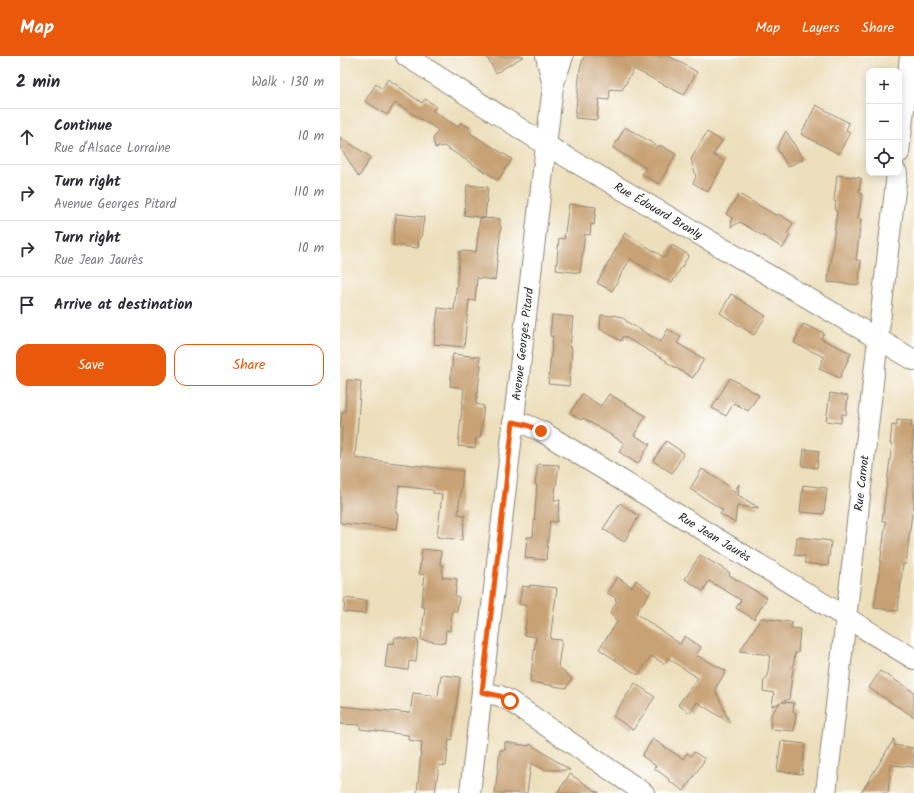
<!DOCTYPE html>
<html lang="en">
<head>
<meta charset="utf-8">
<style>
  :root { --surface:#fff; --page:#f2f2f3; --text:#2b2b33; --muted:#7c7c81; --line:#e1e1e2; --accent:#ea580c }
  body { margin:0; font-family:Kalam,sans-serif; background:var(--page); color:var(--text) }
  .controls { position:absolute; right:12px; top:12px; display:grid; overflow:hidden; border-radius:8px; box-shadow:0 2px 10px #0003 }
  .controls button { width:36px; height:36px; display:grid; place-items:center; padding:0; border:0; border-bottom:1px solid var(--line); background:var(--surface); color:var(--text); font:20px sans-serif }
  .stop { position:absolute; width:12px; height:12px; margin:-9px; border:3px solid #ea580c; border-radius:50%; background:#fff }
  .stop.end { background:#ea580c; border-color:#fff; box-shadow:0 1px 4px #0008 }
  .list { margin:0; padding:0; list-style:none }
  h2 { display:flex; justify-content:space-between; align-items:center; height:52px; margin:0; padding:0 16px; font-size:17px }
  h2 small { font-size:13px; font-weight:400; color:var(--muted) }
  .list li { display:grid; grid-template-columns:26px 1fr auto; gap:12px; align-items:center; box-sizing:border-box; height:56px; padding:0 16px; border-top:1px solid var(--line) }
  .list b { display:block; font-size:15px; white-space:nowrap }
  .list p { margin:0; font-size:13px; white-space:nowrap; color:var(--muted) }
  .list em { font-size:13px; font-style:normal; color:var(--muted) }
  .actions { display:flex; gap:8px; padding:12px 16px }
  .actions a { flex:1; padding:9px 0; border:1px solid var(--accent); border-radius:12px; text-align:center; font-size:14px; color:var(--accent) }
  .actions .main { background:var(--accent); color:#fff }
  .icon { flex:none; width:22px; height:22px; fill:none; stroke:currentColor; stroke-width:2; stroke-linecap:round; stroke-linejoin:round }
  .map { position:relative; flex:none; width:574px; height:737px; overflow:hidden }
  header { display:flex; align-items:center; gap:24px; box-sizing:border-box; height:56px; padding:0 20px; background:var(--accent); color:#fff }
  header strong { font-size:19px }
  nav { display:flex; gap:22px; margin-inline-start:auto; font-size:14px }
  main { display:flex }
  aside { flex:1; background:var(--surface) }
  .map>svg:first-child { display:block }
  .building { fill:#c8a275 }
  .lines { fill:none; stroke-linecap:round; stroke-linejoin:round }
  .minor-casing { stroke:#8c8574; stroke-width:22 }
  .minor { stroke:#fff; stroke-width:20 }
  .route { stroke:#ea580c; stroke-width:5 }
  .labels { text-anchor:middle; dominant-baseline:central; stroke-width:3.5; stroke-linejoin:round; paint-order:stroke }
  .street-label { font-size:12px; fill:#2b2b2b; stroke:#fff }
</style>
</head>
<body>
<header>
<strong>Map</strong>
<nav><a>Map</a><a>Layers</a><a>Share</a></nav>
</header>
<main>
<aside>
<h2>2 min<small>Walk · 130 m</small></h2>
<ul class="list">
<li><svg class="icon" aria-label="ahead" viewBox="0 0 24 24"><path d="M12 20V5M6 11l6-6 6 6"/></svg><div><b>Continue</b><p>Rue d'Alsace Lorraine</p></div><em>10 m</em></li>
<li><svg class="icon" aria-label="right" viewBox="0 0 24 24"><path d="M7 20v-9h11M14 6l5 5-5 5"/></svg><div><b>Turn right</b><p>Avenue Georges Pitard</p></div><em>110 m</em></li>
<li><svg class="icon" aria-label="right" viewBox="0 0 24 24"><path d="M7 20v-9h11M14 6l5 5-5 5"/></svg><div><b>Turn right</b><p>Rue Jean Jaurès</p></div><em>10 m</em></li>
<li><svg class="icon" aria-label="arrive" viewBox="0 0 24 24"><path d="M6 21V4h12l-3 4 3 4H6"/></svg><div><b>Arrive at destination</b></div></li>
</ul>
<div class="actions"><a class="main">Save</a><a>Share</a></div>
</aside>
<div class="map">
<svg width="574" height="737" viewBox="0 0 574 737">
  <rect width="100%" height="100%" fill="#fff"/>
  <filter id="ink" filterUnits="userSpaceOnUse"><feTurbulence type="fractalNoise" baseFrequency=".025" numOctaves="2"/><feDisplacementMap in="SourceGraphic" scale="8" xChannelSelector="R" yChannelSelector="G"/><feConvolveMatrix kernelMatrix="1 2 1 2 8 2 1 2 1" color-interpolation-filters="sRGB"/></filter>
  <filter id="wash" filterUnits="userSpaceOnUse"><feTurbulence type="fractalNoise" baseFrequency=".012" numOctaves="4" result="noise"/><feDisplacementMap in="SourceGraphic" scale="16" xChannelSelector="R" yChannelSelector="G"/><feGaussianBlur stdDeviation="0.9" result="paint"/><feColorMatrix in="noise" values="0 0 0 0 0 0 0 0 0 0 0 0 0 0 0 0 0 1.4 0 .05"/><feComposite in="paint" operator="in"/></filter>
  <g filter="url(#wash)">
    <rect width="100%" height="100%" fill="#eddfbc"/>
    <g id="blocks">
      <g class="building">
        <polygon points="146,0 184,0 156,17"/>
        <polygon points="244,0 329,0 357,16 344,39 294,13 282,34 270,33 269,44 259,43 257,64 235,62 240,13"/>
        <polygon points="48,23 82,47 85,43 96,50 93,55 118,71 121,67 132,73 130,77 172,103 158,124 104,90 95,92 93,83 98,74 55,47 47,59 25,45 36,28 42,33"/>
        <polygon points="476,49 509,67 506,74 510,76 499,98 461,78"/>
        <polygon points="285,71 319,91 320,89 336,98 319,128 302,118 306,112 273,92"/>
        <polygon points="446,75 463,103 448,111 437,92"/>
        <polygon points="367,76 382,85 373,99 385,106 368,136 353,127 356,121 351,103"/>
        <polygon points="0,81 31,101 19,121 0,91"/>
        <polygon points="497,119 521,122 519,137 522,138 518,163 521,163 516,204 521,205 519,229 488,226 497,155 495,155 496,146 494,145"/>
        <polygon points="127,129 148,131 145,162 124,159"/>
        <polygon points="399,138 437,160 438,158 453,167 447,178 450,179 443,192 400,166 391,171 392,162 386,158"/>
        <polygon points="229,148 256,151 254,169 251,168 250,179 245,178 240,217 216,214 219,182 224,183"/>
        <polygon points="56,158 84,161 81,182 79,182 78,192 53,189"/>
        <polygon points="140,162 160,163 160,170 161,171 155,224 137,222 135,245 129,244 124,291 94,288 98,252 114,254 120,195 136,196"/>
        <polygon points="285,177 325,202 332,189 349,199 332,227 290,203 272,235 257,227"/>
        <polygon points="391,238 426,260 414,279 380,257"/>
        <polygon points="212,259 233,261 230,291 232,292 229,330 208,328 213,280 210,280"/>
        <polygon points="261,259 273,260 274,259 277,260 281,261 287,265 287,266 321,286 328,273 341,281 337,287 364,303 353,322 326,306 327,305 283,280 281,285 260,273"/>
        <polygon points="463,268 484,277 481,283 511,297 500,322 479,313 484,301 454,287"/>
        <polygon points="113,298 140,301 139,308 141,309 136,348 144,350 140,382 136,382 135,392 118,390 124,332 110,330"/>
        <polygon points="390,322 419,339 408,355 394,347 386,360 372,352"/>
        <polygon points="7,324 21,325 15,402 123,415 118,458 125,459 122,484 97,481 102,438 93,437 93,434 59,430 56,458 59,458 57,473 0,467 0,407 2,371 0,371 2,356 5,356"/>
        <polygon points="490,337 508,340 506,359 502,358 501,367 486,365"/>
        <polygon points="242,338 261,350 269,338 306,360 294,379 310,388 298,408 279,396 284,387 243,362 241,364 230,357"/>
        <polygon points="557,364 572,365 571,371 574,372 571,406 574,406 574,457 572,457 566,508 563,508 558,555 534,552 546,465 542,465 552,388 550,388 552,369 557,370"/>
        <polygon points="326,385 344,397 332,417 313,405"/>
        <polygon points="464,393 479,395 477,412 462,410"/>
        <polygon points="198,408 219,409 214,444 220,444 217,466 210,465 206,504 185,502 187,481 193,481 197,429 195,428"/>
        <polygon points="362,413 390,431 389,433 394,436 399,428 398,439 419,452 397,450 395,467 380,458 383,454 350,433"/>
        <polygon points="463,429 487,432 484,458 460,456"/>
        <polygon points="280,447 299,460 284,486 263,473"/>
        <polygon points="457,481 491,485 488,510 465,507 465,500 455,499"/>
        <polygon points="82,493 101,495 100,509 103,509 102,521 117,523 115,540 119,541 117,555 112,555 110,575 106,574 105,587 81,584 85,551 81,551 85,519 79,518"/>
        <polygon points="360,499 384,513 390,517 389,519 427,542 414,563 396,552 401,544 369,525 363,535 345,523"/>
        <polygon points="277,521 292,531 296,524 311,535 296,557 340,588 345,580 361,591 356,599 386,615 375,633 390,667 357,646 350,657 338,649 358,622 328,602 325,608 311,600 298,619 259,593 277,566 270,557 277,545 275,544 276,542 267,537"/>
        <polygon points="190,529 217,532 210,583 222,584 218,610 232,623 226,632 190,626 196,581 184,579 188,550 179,548 182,530 190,531"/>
        <polygon points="5,542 27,545 26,558 4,556"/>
        <polygon points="421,562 452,566 451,572 460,573 458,597 455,597 449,643 442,646 454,647 453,656 456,657 454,675 430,673 431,658 440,647 432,650 434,637 423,635 424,624 427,622 430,599 400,595"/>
        <polygon points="55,581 78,584 76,606 69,605 68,614 45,611 48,587 54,588"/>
        <polygon points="540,615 574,636 574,661 529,632"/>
        <polygon points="101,619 120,621 112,684 109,683 106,710 99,709 95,737 77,737 82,686 68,684 68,679 20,673 20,669 0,668 0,650 70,657 73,637 98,640"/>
        <polygon points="295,627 315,641 293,674 273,660"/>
        <polygon points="313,683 343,703 347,697 351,700 354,696 365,703 344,735 328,724 329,723 314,712 316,710 302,700"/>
        <polygon points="554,683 554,689 574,692 574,711 551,709 548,737 521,737"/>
        <polygon points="441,685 465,688 462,718 437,715"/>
        <polygon points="165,686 189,690 190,688 230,714 205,714 191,707 187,737 155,737 160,694 165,694"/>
        <polygon points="230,718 259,737 217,737"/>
      </g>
    </g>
  </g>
  <g filter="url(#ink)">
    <use href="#blocks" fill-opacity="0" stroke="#8c8574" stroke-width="1"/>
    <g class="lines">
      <defs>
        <g id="minor">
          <path id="s1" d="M 66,0 L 206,89 L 574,304"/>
          <polyline points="206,0 213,30"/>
          <polyline points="559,97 570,0"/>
          <path id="s2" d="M 173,366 L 187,369 L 201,375 L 574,603"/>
          <polyline points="142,636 160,640 170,645 304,737"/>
          <path id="s3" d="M 130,737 L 213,30 L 223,0"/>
          <path id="s4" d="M 486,737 L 557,117"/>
        </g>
      </defs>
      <use href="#minor" class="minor-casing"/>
      <use href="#minor" class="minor"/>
    </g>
  </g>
  <g class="lines" filter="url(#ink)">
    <polyline class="route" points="170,645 160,640 142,636 173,366 187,369 201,375"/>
  </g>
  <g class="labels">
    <g class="street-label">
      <text stroke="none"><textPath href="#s1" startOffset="296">Rue Édouard Branly</textPath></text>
      <text stroke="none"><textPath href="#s3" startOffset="452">Avenue Georges Pitard</textPath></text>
      <text stroke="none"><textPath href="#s4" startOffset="312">Rue Carnot</textPath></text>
      <text stroke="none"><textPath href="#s2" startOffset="233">Rue Jean Jaurès</textPath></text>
    </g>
  </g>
</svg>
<div class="controls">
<button>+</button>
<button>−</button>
<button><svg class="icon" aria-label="locate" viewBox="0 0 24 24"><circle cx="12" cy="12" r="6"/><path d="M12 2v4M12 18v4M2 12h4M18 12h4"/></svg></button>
</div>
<div class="stop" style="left:170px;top:645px"></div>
<div class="stop end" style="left:201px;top:375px"></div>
</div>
</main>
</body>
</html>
